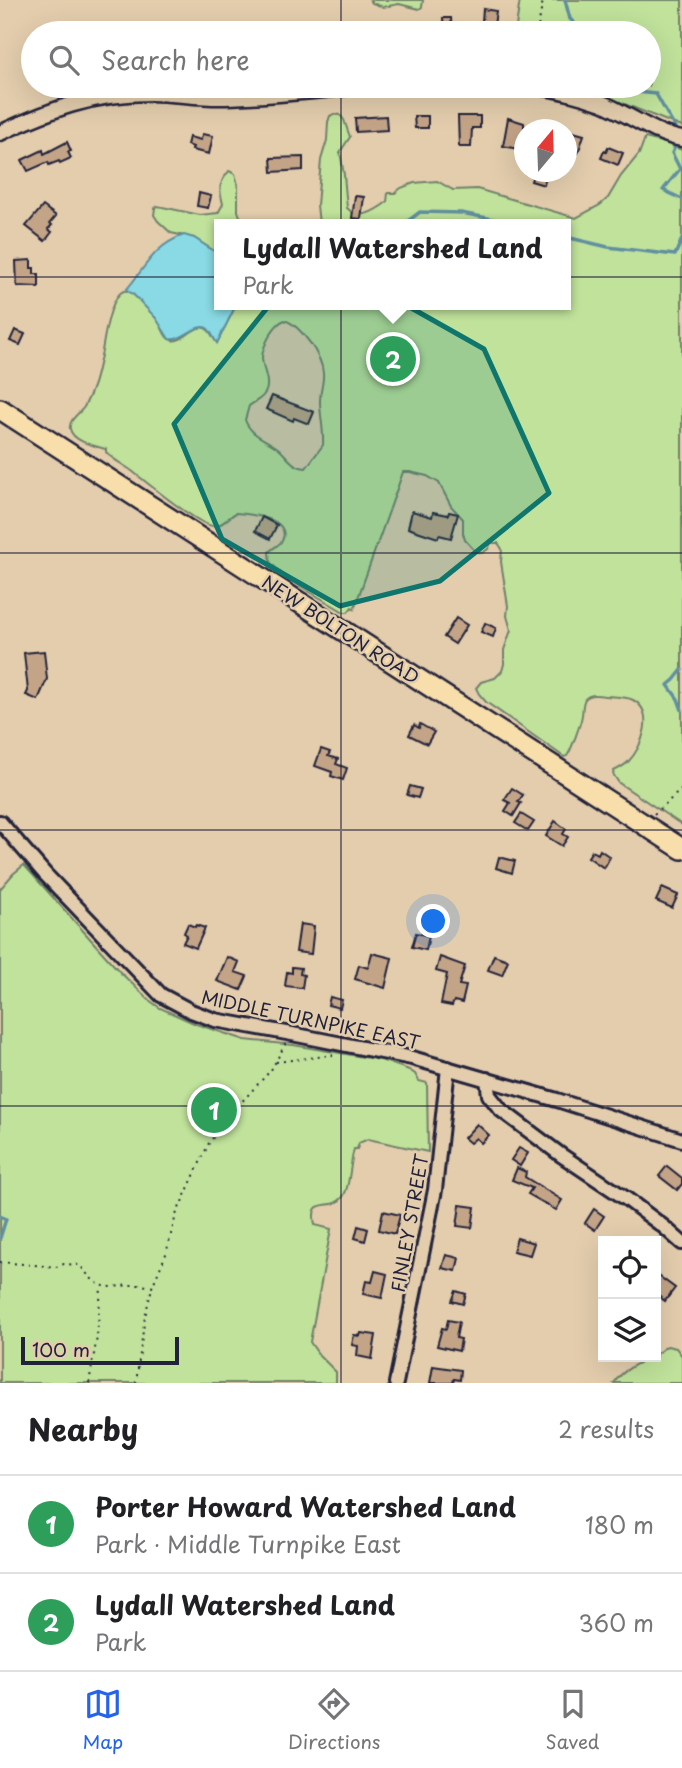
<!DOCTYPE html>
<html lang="en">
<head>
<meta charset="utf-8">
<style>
  :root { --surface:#fff; --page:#f6f6f6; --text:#202124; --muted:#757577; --line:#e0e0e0; --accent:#2563eb }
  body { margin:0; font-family:"Playpen Sans",sans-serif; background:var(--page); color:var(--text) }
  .controls { position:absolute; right:21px; bottom:21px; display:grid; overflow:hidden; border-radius:0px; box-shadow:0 7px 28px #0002 }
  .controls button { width:63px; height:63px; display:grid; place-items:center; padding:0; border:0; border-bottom:2px solid var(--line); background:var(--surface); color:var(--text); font:35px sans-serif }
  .compass { position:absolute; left:514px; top:119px; width:63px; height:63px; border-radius:50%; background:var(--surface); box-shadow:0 7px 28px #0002; rotate:19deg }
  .scale { position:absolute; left:21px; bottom:18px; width:158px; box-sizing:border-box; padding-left:7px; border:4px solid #22223b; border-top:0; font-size:19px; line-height:24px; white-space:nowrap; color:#22223b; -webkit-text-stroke:5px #e3cdad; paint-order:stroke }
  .you { position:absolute; left:434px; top:922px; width:24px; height:24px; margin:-18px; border:5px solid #fff; border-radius:50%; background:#1a73e8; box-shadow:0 0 0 10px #1a73e833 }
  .badge { display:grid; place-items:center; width:46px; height:46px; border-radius:50%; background:var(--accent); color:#fff; font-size:23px; font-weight:700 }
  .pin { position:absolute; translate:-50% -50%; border:4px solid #fff; box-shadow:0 2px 7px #0006 }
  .popup { position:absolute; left:214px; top:219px; width:357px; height:91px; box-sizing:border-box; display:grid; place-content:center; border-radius:0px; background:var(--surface); filter:drop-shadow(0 2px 5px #0005); font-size:23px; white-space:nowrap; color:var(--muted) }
  .popup b { font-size:26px; color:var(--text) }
  .popup::after { content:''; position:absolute; left:50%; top:100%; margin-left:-14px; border:14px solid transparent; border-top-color:var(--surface) }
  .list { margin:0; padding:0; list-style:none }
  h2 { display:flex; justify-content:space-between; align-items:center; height:91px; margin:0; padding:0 28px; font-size:30px }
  h2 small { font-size:23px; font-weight:400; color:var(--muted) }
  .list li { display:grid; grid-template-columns:46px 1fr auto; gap:21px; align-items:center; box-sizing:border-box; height:98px; padding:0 28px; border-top:2px solid var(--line) }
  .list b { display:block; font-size:26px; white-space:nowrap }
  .list p { margin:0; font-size:23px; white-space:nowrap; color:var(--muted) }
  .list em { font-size:23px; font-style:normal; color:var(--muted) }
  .icon { flex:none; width:38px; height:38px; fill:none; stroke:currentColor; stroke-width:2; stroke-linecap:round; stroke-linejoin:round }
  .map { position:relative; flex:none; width:682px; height:1383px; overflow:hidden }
  .search { position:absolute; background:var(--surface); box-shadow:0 7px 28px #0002; left:21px; right:21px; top:21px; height:77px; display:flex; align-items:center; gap:18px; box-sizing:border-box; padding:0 24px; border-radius:38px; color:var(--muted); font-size:26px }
  .sheet { height:287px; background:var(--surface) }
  nav { display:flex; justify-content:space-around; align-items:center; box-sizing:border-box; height:98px; border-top:2px solid var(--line); background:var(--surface); font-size:19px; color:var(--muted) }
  nav a { display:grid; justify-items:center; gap:4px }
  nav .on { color:var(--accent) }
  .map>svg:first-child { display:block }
  .green { fill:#c0e29b; stroke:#71826b; stroke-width:2; fill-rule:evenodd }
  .water { fill:#89dae4; stroke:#6090a0; stroke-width:2 }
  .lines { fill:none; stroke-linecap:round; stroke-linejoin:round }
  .stream { stroke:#6090a0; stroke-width:3.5 }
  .building { fill:#c4a487; stroke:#22223b; stroke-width:2 }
  .minor-casing { stroke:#22223b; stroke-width:18 }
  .tertiary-casing { stroke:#22223b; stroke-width:19 }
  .primary-casing { stroke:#22223b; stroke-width:24 }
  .path { stroke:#22223b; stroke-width:2; stroke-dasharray:2 5; stroke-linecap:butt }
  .minor { stroke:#e3cdad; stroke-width:12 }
  .tertiary { stroke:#e3cdad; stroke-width:14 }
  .primary { stroke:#f8deab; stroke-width:19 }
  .marked { fill:#0f766e; fill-opacity:0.2; stroke:#0f766e; stroke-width:5; stroke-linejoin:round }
  .grid { fill:none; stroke:#22223b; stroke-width:2; stroke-opacity:0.55 }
  .labels { text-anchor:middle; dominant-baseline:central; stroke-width:5; stroke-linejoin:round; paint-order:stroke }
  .street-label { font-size:18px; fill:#22223b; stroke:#e3cdad }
</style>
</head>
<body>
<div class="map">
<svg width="682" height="1383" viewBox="0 0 682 1383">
  <rect width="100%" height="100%" fill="#e3cdad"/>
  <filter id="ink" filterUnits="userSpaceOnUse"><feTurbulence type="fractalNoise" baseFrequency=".0143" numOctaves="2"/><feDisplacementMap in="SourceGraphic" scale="14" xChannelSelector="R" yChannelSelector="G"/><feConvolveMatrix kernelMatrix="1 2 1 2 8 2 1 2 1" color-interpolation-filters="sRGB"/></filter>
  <g filter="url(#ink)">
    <g class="green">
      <polygon points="370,0 423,0 422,7 419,9 399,4 383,7 372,3"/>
      <polygon points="520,0 682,0 682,127 602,95 574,86 649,86 649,33 515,33"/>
      <path d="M 334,114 L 340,115 L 344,120 L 350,137 L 340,152 L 344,175 L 347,208 C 360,221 375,211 387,202 L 388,193 L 395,193 L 401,188 L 414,183 L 437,181 L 453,190 L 477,189 L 576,218 L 600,205 L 608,198 L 621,176 L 639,154 L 645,138 L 665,143 L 682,150 L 682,825 L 619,783 L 613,774 L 614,771 C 620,768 624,766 628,762 C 642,748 656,712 633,700 C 625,696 614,697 606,696 C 599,695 590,693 585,699 C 582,704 583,710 582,715 C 581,723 571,751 567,756 L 564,757 L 486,702 L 479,694 L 476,688 L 481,682 L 495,678 L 502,671 L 504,664 L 504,650 L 511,630 L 507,616 L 508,606 L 501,562 L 502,549 L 498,543 L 491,543 L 488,549 L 482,553 L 475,551 L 465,540 L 463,533 L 463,519 L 451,506 L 439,483 L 427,476 L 410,472 L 403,472 L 354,609 L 352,607 L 348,612 L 344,612 L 285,577 L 270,562 L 269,552 C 273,548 279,545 282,541 C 293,518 249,514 236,513 C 229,516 222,527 213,526 C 199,526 146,482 132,471 C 123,464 114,461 106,452 L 106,449 C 95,446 73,442 70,429 C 68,420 80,413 84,407 C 95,387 97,373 102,351 C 104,340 111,287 128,291 C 132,292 155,316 158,321 C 162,326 164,336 169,339 C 182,347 196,319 208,330 C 212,333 213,339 217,343 L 236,305 L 566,305 L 566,224 L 319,224 L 317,205 L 321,160 L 327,140 L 328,122 L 330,116 ZM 285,320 C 301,326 322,356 323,373 C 324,382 320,391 320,401 C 320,416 324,430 323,445 L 306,468 C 292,467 288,457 279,449 C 266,439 251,436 245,420 L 249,406 C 255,401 263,399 266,391 C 270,380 262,369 262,357 C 263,346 274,323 285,320 Z"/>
      <path d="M 229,171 L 235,174 L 238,185 L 238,211 L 242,222 L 249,224 L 220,224 L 220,255 L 194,238 L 171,233 L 158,221 L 154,215 L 155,208 L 158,206 L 200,215 L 218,213 L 223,204 C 219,188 218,185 229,171 Z"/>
      <path d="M 24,865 L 120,972 L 149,1000 L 160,1008 L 196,1024 L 245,1040 L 293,1045 L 381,1060 L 409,1070 L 415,1074 L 419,1081 L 427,1083 L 428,1152 L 368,1139 L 359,1143 L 357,1149 L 354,1149 C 350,1162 350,1189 342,1198 C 330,1212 309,1195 315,1225 L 331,1229 L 310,1342 L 319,1355 L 336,1372 L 336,1383 L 0,1383 L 0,889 L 13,874 Z"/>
      <path d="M 667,1346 L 676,1348 L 682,1356 L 682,1383 L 614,1383 C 624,1369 640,1361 656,1357 L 656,1354 Z"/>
    </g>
    <path class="water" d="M 184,235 L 194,238 L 220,255 L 220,305 L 236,305 L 217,343 C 214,339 211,331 207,328 C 197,322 182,342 169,339 L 156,318 L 133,294 L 126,290 C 146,267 153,246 184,235 Z"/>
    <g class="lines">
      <g class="stream">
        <polyline points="565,0 570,19 585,33"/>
        <polyline points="630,86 637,92 656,94 675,128"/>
        <polyline points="676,145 672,153 680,169 663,190 682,199"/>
        <polyline points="407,224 408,221 420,212 461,213 519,224"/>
        <polyline points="566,237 608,247 675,255 682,239"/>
        <polyline points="682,670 674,680 668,685 678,699 682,710"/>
        <polyline points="0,1216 6,1219 0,1238"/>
      </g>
    </g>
    <g class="building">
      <polygon points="483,9 496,11 493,33 481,33"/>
      <polygon points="443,18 451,18 452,33 444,33"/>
      <polygon points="353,22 354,33 343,33 343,23"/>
      <polygon points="386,116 387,130 356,132 355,118"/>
      <polygon points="414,116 428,116 428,128 415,128"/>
      <polygon points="458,116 480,116 480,128 472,128 471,147 459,147"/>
      <polygon points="508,118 524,123 524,150 503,146"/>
      <polygon points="566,130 584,135 578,153 566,150"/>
      <polygon points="202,134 213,136 209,154 192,150 193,147 187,145 189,137 201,140"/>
      <polygon points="67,142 71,151 68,152 71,158 60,163 59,161 49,165 48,162 28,171 22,160 43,150 44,154"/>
      <polygon points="608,147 623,153 618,165 601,158 604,151 606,152"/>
      <polygon points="303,157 303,170 272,172 271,158"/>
      <polygon points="534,172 547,172 544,185 531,181"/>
      <polygon points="199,193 211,196 208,208 197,206"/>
      <polygon points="355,196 364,197 361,219 352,218"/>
      <polygon points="43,206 56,216 50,223 52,225 48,229 52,232 45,241 26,226"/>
      <polygon points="31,260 31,268 34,268 34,274 39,274 39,287 17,286 16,261"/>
      <polygon points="15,330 25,334 20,345 10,341"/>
      <polygon points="272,396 314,412 309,424 294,418 293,421 266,409"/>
      <polygon points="412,511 432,517 433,512 448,515 449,512 458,514 451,538 439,535 438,538 408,528"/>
      <polygon points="262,517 277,525 270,539 255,531"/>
      <polygon points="456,618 467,625 455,644 444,637"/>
      <polygon points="485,623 496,628 493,637 481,632"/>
      <polygon points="44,651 47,679 38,700 26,695 28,691 24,653"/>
      <polygon points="420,724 434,732 427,744 409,735 414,725 419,728"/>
      <polygon points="321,749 330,752 328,756 338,759 336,764 347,768 343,780 331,776 332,772 315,766"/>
      <polygon points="410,786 421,789 418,798 407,795"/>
      <polygon points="512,788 523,795 518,802 521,803 513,816 505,811 510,803 504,800"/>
      <polygon points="521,814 534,822 528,831 515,823"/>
      <polygon points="555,821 566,829 563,834 568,837 562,846 546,836"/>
      <polygon points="600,850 610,857 604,868 588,857 592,851 598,854"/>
      <polygon points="499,857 515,861 512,873 496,868"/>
      <polygon points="662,888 678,895 672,908 656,901"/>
      <polygon points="188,924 195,927 196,925 205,928 196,948 183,943 187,935 184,933"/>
      <polygon points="300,924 314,926 311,954 296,952"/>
      <polygon points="416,933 429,936 426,950 412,947"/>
      <polygon points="372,953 392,958 385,988 355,979 359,965 368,968"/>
      <polygon points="494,955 508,960 502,975 488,970"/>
      <polygon points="227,957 239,962 235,972 247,976 241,990 217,981"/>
      <polygon points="440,957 465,966 459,985 466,986 462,1003 454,1001 452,1006 441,1004 447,974 436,971"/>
      <polygon points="292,967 301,968 300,974 304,975 302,988 285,986 287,972 292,973"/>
      <polygon points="330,997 342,1000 340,1008 328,1005"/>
      <polygon points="477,1124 489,1135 481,1143 476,1138 470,1143 464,1138"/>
      <polygon points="519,1148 528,1153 520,1166 511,1160"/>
      <polygon points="667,1166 682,1178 682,1184 677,1190 659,1176"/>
      <polygon points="517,1168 526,1172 525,1177 562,1200 556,1210 528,1194 532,1188 512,1180"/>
      <polygon points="460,1205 475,1207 472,1228 457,1226"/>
      <polygon points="594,1209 604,1216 595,1230 585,1223"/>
      <polygon points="383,1211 400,1215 395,1234 379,1230"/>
      <polygon points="358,1226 368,1229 365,1241 355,1238"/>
      <polygon points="517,1238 534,1243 530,1255 513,1251"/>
      <polygon points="446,1255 459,1258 456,1271 442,1268"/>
      <polygon points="375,1271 387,1274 382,1298 363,1294 366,1281 372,1282"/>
      <polygon points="656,1274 675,1288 665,1301 656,1294"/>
      <polygon points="456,1291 466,1294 463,1304 452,1301"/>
      <polygon points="448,1320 459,1322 456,1338 461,1339 459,1351 437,1346 442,1328 446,1329"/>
      <polygon points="361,1333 376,1335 372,1359 357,1356 358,1346 352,1345 354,1335 360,1336"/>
      <polygon points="433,1366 461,1370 460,1380 454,1379 453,1383 430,1383"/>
    </g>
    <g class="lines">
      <defs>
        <g id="minor">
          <polyline points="0,822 45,874 161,995 191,1011 215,1020 292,1034 412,1058 557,1100 682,1140"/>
          <polyline points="487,1079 489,1095 501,1110 561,1155 628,1200 664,1227 682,1243"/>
          <polyline points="396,1383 435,1190 448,1068"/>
        </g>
        <g id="tertiary">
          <path d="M 533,86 C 556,89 580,95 602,103 C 628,114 654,134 682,139"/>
          <path d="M 0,133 C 50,110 93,93 150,93 C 175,93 200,98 225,97 C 270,96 315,91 360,86"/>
        </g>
        <polyline id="primary" points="0,409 682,849"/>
      </defs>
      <use href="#minor" class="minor-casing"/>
      <use href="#tertiary" class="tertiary-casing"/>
      <use href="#primary" class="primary-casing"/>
      <g class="path">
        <polyline points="537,33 543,0"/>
        <polyline points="654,814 682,789"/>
        <polyline points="276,1062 333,1055"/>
        <path d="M 0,1262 L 56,1267 L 64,1264 L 80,1265 C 107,1303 116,1278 152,1287 L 166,1254 L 176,1215 L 209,1143 L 236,1108 L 271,1070 L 286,1043"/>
        <polyline points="89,1383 97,1337 101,1288"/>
        <polyline points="136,1383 145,1316 152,1288"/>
      </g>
      <use href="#minor" class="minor"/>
      <use href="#tertiary" class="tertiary"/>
      <use href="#primary" class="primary"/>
    </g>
  </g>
  <path class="marked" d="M 367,283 L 484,349 L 549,493 L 440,581 L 340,606 L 222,539 L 174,424 L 267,308 Z"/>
  <path class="grid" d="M 341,0 L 341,33M 341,86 L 341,1383M 0,277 L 682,277M 0,553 L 682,553M 0,830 L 682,830M 0,1106 L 682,1106"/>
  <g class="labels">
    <g class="street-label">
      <text transform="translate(341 629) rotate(33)">NEW BOLTON ROAD</text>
      <text transform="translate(311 1019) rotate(12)">MIDDLE TURNPIKE EAST</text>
      <text transform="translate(409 1223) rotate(-80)">FINLEY STREET</text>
    </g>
  </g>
</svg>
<div class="controls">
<button><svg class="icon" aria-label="locate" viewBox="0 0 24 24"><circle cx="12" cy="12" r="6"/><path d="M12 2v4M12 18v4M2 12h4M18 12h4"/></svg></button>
<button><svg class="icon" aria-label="layers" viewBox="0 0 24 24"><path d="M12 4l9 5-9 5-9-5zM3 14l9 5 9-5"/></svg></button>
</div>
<svg class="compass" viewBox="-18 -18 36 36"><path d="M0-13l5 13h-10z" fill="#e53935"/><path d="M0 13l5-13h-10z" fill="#757577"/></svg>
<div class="scale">100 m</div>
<div class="you"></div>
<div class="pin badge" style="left:214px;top:1110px;background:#2e9e5b">1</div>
<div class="pin badge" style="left:393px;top:359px;background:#2e9e5b">2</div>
<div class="popup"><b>Lydall Watershed Land</b>Park</div>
<div class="search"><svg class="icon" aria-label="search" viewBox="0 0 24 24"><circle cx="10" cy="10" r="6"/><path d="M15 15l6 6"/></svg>Search here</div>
</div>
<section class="sheet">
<h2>Nearby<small>2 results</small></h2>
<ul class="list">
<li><span class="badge" style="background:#2e9e5b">1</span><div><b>Porter Howard Watershed Land</b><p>Park · Middle Turnpike East</p></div><em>180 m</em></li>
<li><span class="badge" style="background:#2e9e5b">2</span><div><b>Lydall Watershed Land</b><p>Park</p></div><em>360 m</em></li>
</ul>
</section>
<nav>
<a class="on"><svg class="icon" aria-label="map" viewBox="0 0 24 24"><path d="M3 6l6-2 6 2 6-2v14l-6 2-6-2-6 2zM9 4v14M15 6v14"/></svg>Map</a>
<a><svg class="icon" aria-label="directions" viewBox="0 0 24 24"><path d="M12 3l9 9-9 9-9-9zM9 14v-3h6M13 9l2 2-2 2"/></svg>Directions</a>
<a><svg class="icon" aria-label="saved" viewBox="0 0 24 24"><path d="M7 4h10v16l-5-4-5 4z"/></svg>Saved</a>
</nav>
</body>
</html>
